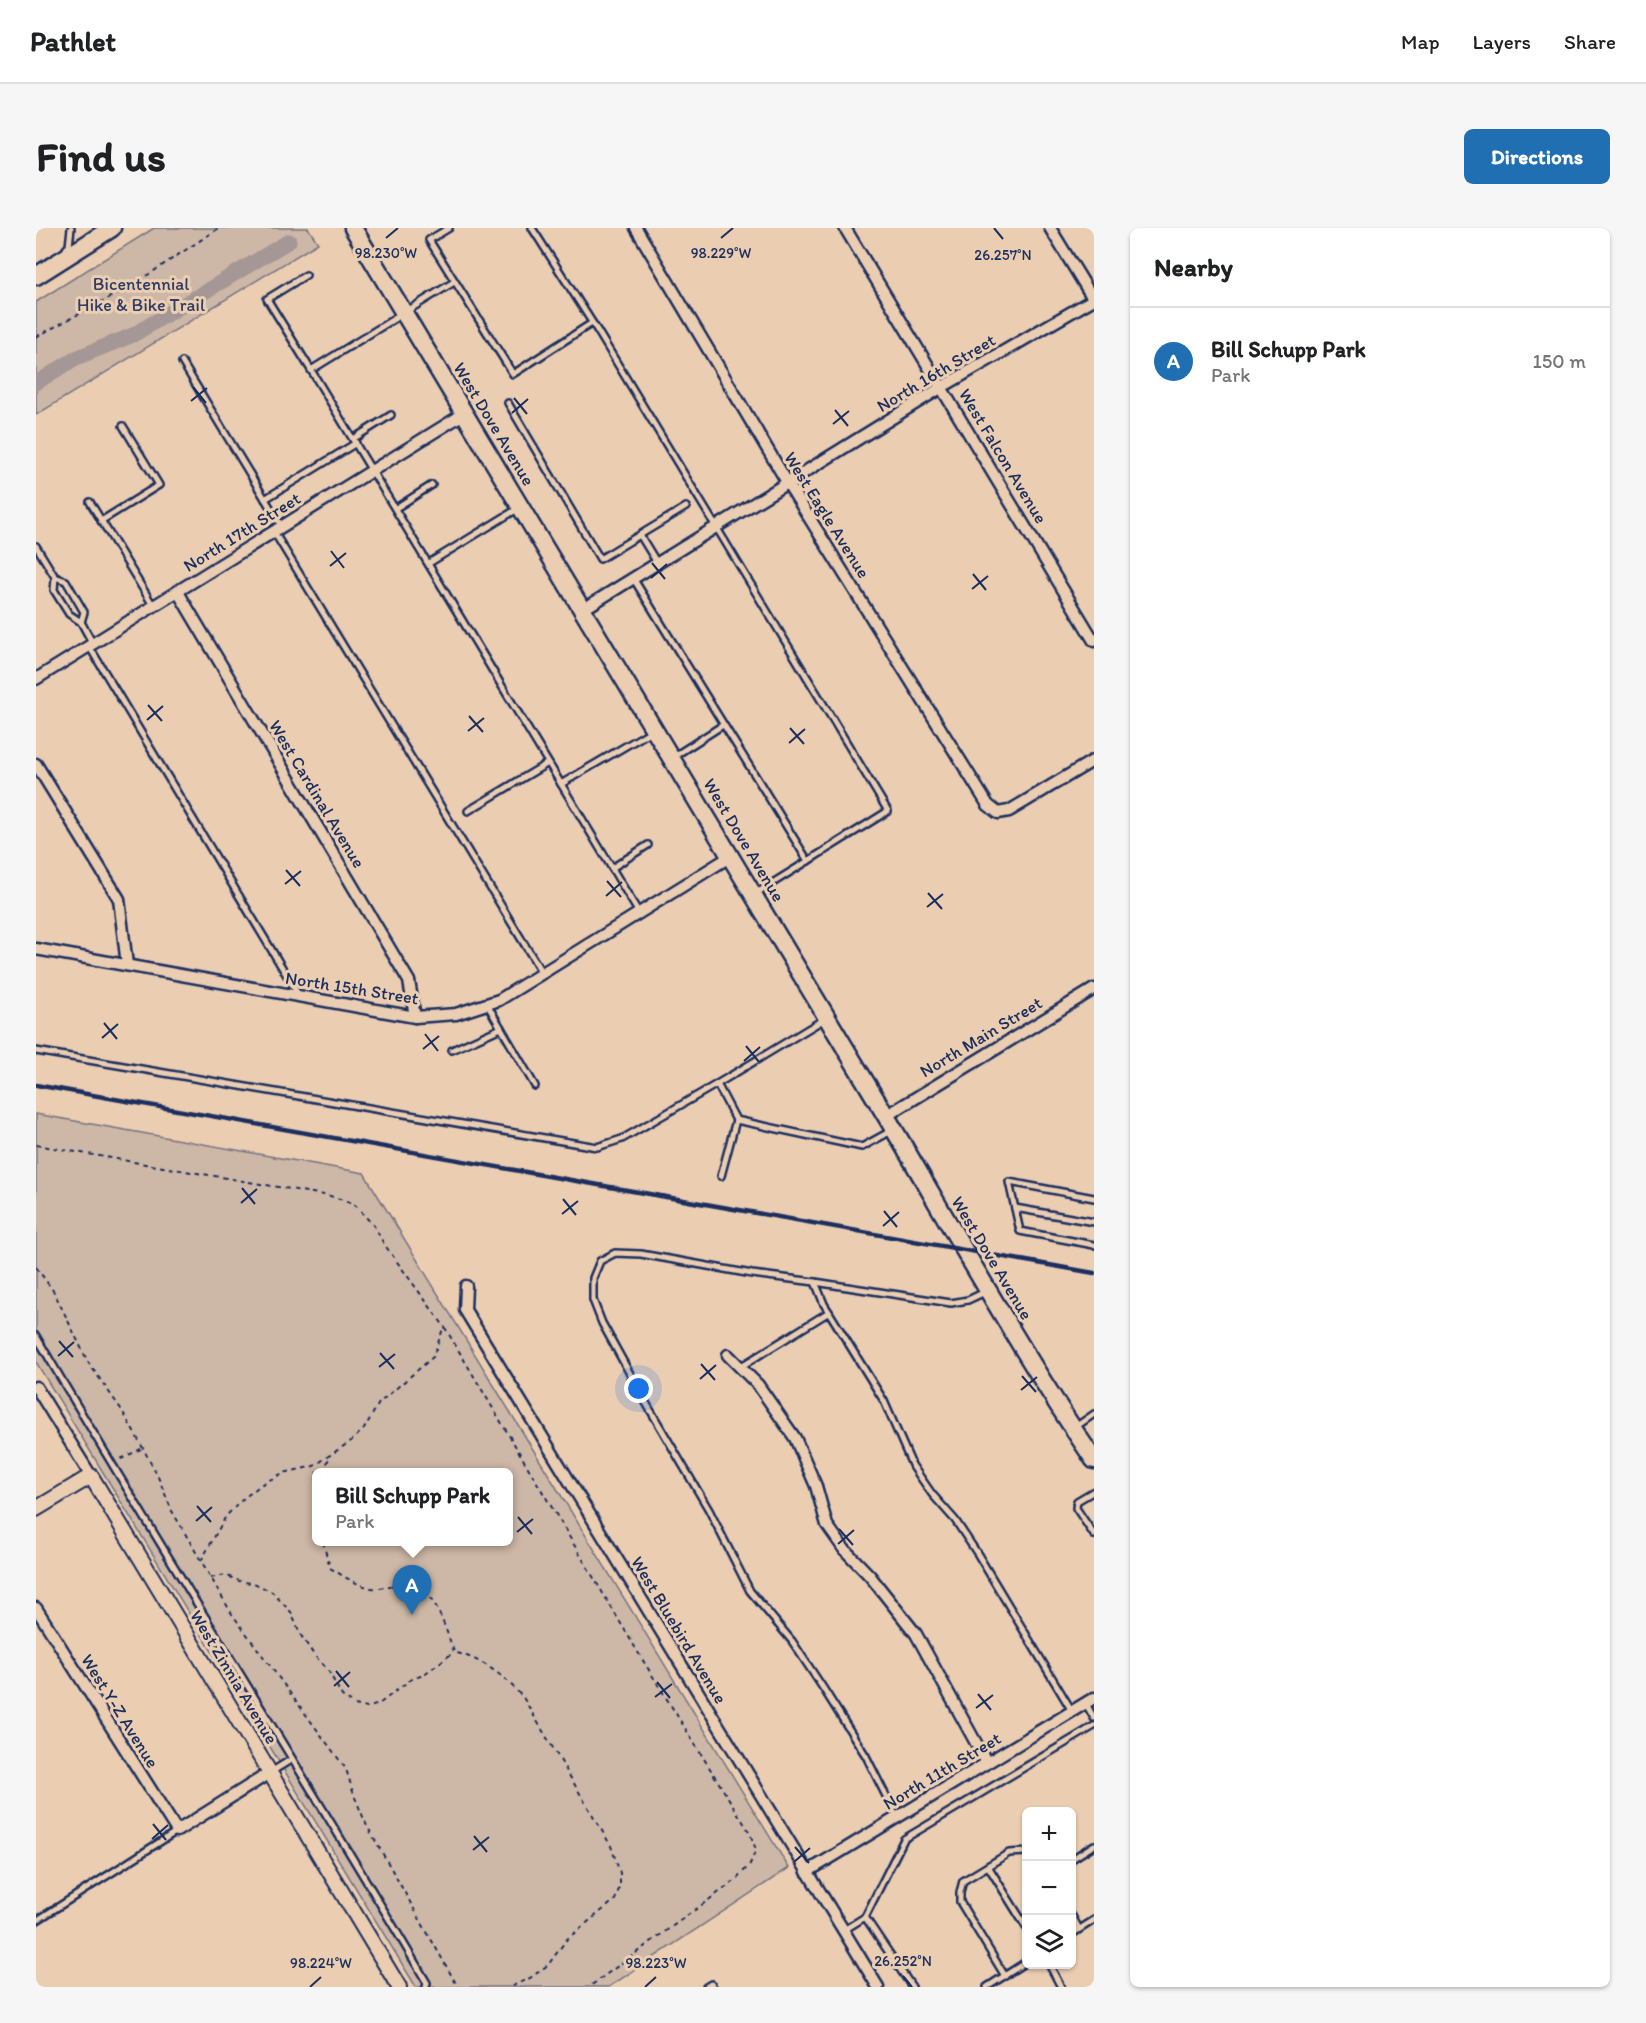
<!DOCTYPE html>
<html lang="en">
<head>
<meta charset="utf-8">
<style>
  :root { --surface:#fff; --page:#f6f6f6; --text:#202124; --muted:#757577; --line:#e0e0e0; --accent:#1f6fb2 }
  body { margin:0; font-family:Itim,sans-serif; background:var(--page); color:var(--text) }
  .controls { position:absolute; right:18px; bottom:18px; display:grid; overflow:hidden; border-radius:9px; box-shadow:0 2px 4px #0004 }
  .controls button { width:54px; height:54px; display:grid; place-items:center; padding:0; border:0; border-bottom:2px solid var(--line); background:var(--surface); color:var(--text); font:30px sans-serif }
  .you { position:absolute; left:603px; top:1161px; width:21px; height:21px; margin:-15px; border:4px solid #fff; border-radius:50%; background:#1a73e8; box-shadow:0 0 0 9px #1a73e833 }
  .badge { display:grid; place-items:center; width:39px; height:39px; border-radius:50%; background:var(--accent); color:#fff; font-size:20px; font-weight:700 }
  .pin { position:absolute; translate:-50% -50px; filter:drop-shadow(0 2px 3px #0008) }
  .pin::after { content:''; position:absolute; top:32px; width:21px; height:18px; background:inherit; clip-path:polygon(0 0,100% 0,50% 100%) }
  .popup { position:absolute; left:276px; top:1240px; width:201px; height:78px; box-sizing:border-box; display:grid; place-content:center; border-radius:9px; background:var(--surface); filter:drop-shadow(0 2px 4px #0005); font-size:20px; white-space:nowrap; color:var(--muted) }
  .popup b { font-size:22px; color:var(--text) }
  .popup::after { content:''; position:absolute; left:50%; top:100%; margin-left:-12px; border:12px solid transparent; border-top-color:var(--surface) }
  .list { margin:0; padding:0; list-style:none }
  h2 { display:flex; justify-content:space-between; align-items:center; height:78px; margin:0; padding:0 24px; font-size:26px }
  h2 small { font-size:20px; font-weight:400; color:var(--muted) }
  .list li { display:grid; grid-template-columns:39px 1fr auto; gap:18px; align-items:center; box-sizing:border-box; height:108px; padding:0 24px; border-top:2px solid var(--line) }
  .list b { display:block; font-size:22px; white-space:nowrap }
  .list p { margin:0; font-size:20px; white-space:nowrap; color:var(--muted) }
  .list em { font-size:20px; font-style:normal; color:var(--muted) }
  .icon { flex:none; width:33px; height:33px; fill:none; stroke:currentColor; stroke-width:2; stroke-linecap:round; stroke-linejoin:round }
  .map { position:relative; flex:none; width:1058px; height:1759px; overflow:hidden; border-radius:9px }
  header { display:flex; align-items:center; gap:36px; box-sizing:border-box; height:84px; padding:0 30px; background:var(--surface); border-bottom:2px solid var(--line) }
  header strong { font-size:28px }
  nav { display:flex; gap:33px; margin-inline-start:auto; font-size:21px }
  .intro { display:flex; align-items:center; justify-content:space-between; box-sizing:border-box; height:144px; padding:0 36px }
  h1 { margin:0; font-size:42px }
  .button { padding:15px 27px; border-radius:9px; background:var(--accent); color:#fff; font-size:21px; font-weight:700 }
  main { display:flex; gap:36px; padding:0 36px }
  aside { flex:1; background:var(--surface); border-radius:9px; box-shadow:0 2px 4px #0004 }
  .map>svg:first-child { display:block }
  .green { fill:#cdb7a6; stroke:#747382; stroke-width:1.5; fill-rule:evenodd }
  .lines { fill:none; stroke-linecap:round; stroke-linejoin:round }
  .canal { stroke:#a49795; stroke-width:15 }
  .service-casing { stroke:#1b2f5e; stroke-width:10 }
  .minor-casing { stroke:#1b2f5e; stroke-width:15 }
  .tertiary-casing { stroke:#1b2f5e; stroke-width:18 }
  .secondary-casing { stroke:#1b2f5e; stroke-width:21 }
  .path { stroke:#1b2f5e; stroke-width:2; stroke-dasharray:4.5 4.5; stroke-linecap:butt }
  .service { stroke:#ebceb2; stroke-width:5 }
  .minor { stroke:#ebceb2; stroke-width:10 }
  .tertiary { stroke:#ebceb2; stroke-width:14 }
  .secondary { stroke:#ebceb2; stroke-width:16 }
  .rail { stroke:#1b2f5e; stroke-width:4.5 }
  .ticks { fill:none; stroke:#1b2f5e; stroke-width:2 }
  .labels { text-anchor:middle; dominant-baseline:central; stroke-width:6; stroke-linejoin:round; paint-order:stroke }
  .park-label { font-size:18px; fill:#2d3d65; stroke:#ebceb2 }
  .street-label { font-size:18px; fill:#1b2f5e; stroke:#ebceb2 }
  .ticks-label { font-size:15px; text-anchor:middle; fill:#1b2f5e; stroke:#ebceb2; stroke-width:6; stroke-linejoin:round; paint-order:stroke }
</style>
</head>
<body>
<header>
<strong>Pathlet</strong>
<nav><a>Map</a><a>Layers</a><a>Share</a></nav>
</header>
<div class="intro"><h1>Find us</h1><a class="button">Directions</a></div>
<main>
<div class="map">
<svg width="1058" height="1759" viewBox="0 0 1058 1759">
  <rect width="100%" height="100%" fill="#ebceb2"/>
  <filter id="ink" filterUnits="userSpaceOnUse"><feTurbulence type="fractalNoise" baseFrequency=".0167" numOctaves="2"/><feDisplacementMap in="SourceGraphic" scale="12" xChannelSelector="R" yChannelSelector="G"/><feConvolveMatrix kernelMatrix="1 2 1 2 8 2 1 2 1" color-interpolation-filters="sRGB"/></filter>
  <g filter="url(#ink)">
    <g class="green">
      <polygon points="118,0 272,0 282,15 0,187 0,74"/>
      <path d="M 0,886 L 328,945 L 753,1640 L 573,1759 L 380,1759 L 0,1134 ZM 280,1244 L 472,1244 L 472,1314 L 280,1314 Z"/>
    </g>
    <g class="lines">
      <polyline class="canal" points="0,155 40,130 97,107 253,13"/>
      <defs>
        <g id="service">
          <polyline points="413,0 393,12 477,146 556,95"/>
          <polyline points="496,0 561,102 852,583 772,633"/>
          <polyline points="30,21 33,18 35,0"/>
          <polyline points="270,47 231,71 275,142"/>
          <polyline points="418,54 275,142 603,685"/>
          <polyline points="146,134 246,299"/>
          <polyline points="472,175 564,331 650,279"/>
          <polyline points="317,211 355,187"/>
          <polyline points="229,271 320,215"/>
          <polyline points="54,274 118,379"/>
          <polyline points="360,280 396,257"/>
          <polyline points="65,293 123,257 87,198"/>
          <polyline points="238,304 506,745"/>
          <polyline points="604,307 621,335"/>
          <polyline points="0,318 19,349 30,353 48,384 45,394"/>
          <polyline points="393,335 483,280"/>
          <polyline points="19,349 18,362 33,386 45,394 57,416"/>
          <polyline points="597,350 772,633 719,666"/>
          <polyline points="53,418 262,766"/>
          <polyline points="637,529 687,497"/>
          <polyline points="525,556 617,502"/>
          <polyline points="432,583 512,535"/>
          <polyline points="576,640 612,617"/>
          <polyline points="451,776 499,858"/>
          <polyline points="790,790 681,856 700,892 826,919 857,902"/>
          <polyline points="416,822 465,800"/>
          <polyline points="0,823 561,919 586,911 681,856"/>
          <polyline points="685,948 700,892"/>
          <polyline points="1058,970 973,954 984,1003 1058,1017"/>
          <polyline points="979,980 1058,994"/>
          <polyline points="779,1054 716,1046 605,1026 579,1025 564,1033 557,1050 557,1072 566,1095 609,1173 673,1282 714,1363 756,1413 787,1460 830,1528 861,1590"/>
          <polyline points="951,1063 932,1072 915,1075 779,1054 788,1076 848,1173 876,1237 896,1266 919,1292 941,1325 1036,1483"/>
          <path d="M 0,1108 C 127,1326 264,1538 391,1755 L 390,1759"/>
          <polyline points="704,1139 793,1084"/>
          <polyline points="1038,1200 1058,1186"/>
          <polyline points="1058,1263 1041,1273 1040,1280 1058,1307"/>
          <polyline points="1050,1476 1058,1490"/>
          <polyline points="235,1544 256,1531"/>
          <polyline points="1036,1631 1058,1617"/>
          <polyline points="952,1638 990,1699"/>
          <polyline points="1036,1688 1043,1701"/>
          <polyline points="0,1693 141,1603"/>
          <polyline points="808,1702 829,1689"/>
          <polyline points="1036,1706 1058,1692"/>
          <polyline points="1013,1736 1025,1759"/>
          <polyline points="969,1748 924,1674 924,1664 927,1653 973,1625 990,1624"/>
          <polyline points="670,1759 675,1756 677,1759"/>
          <polyline points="876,1759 829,1689 868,1611 1058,1498"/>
          <polyline points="951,1759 990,1734"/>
        </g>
        <g id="minor">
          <polyline points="600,0 751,254 952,577 962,585 973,583 1058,532"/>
          <polyline points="809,0 1058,413"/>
          <polyline points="1014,0 1058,72"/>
          <polyline points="142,364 373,753 379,789"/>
          <polyline points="546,382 906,159 1058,71"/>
          <polyline points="0,451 429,185"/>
          <polyline points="0,536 83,671 91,737"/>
          <polyline points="0,721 379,789 420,786 463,772 695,628"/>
          <polyline points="850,888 1058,761"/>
          <polyline points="430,1058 429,1082 842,1759"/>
          <polyline points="692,1127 722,1157 759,1210 780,1258 791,1297 808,1321 834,1348 880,1406 951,1535"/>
          <polyline points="0,1159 55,1248"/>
          <polyline points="0,1380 141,1603 235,1544"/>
          <polyline points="771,1644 1058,1470"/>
        </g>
        <polyline id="tertiary" points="0,1281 55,1248 363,1759"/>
        <g id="secondary">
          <path d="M 317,0 L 850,888 C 918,1003 983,1121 1058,1232"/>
          <polyline points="0,48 76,0"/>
        </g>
      </defs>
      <use href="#service" class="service-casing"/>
      <use href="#minor" class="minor-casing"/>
      <use href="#tertiary" class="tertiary-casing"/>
      <use href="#secondary" class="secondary-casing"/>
      <g class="path">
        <polyline points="0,109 95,58 183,0"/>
        <polyline points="0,917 294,968 317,975 338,998 348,1016 408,1098 603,1426 714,1605 720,1622 714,1636 700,1652 553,1759"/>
        <polyline points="0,1039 18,1064 52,1134 85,1181 107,1220 122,1249 136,1283 196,1386 310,1541 318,1567 330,1596 422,1759"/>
        <polyline points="85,1231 107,1220"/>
        <polyline points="288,1244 294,1227"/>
        <path d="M 287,1314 L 294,1340 C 308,1348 320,1357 336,1360 C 345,1361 351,1358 359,1357 C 368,1356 386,1362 393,1369 C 403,1379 413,1410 418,1424 C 448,1432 469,1448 488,1471 L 575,1618 L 584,1645 L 584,1658 L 579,1672 L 531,1711 L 512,1737 L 494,1750 L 474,1759"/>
        <polyline points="165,1333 190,1288 208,1270 226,1256 247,1245 278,1238 315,1213 328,1201 343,1175 397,1129 408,1098"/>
        <polyline points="175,1350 189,1347 206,1354 218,1355 236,1364 255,1384 264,1406 278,1427 292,1442 306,1468 319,1477 331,1480 343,1476 374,1452 387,1447 418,1424"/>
      </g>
      <use href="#service" class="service"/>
      <use href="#minor" class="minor"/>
      <use href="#tertiary" class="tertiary"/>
      <use href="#secondary" class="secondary"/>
      <polyline class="rail" points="0,857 1058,1045"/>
    </g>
  </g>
  <path class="ticks" d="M 958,0 L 967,11M 350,10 L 362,0M 685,10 L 697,0M 157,159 L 170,175M 478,170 L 491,186M 155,173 L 171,160M 799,182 L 812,198M 476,185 L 492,171M 797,196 L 813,183M 295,323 L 308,340M 616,335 L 629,351M 294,338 L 310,325M 937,346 L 950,362M 615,350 L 631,336M 936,361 L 952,348M 112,477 L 126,493M 433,488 L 447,504M 111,492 L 127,478M 754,500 L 768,516M 432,503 L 448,490M 753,515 L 769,501M 250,642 L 264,658M 571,653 L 585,669M 249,656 L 265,643M 892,665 L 906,681M 570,668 L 586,654M 891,679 L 907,666M 68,795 L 81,811M 389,806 L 402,823M 66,810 L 82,796M 710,818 L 723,834M 387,821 L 403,808M 708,833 L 724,819M 206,960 L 219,976M 527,971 L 540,987M 205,975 L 221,961M 848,983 L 861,999M 526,986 L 542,973M 847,998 L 863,984M 23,1113 L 37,1129M 344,1125 L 358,1141M 22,1128 L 38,1114M 665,1136 L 679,1152M 343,1139 L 359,1126M 986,1148 L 1000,1164M 664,1151 L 680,1137M 985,1162 L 1001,1149M 161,1278 L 175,1294M 482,1289 L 496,1306M 160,1293 L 176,1279M 803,1301 L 817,1317M 481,1304 L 497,1291M 802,1316 L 818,1302M 300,1443 L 313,1459M 621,1454 L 634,1470M 298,1458 L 314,1444M 942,1466 L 955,1482M 619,1469 L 636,1456M 940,1480 L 957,1467M 117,1596 L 130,1612M 438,1608 L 451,1624M 116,1611 L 132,1597M 759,1619 L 773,1635M 437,1622 L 453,1609M 758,1634 L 774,1620M 867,1748 L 876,1759M 274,1759 L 285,1749M 609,1759 L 620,1749"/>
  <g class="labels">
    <g class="park-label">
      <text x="105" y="56">Bicentennial<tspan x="105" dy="21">Hike &amp; Bike Trail</tspan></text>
    </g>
    <g class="street-label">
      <text transform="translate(900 145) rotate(-31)">North 16th Street</text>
      <text transform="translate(458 196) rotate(59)">West Dove Avenue</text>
      <text transform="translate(967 228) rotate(59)">West Falcon Avenue</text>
      <text transform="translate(791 287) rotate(58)">West Eagle Avenue</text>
      <text transform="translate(206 304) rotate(-32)">North 17th Street</text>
      <text transform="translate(281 566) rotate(59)">West Cardinal Avenue</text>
      <text transform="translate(708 612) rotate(59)">West Dove Avenue</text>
      <text transform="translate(316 760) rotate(9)">North 15th Street</text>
      <text transform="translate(945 809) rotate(-31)">North Main Street</text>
      <text transform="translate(956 1030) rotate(59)">West Dove Avenue</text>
      <text transform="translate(643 1402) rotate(59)">West Bluebird Avenue</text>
      <text transform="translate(198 1449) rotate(59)">West Zinnia Avenue</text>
      <text transform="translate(84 1483) rotate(58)">West Y-Z Avenue</text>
      <text transform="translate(906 1543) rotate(-31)">North 11th Street</text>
    </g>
  </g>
  <g class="ticks-label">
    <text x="350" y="30">98.230°W</text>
    <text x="685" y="30">98.229°W</text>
    <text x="967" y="32">26.257°N</text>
    <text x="867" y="1738">26.252°N</text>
    <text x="285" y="1740">98.224°W</text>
    <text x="620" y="1740">98.223°W</text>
  </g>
</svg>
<div class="controls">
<button>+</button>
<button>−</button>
<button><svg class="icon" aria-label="layers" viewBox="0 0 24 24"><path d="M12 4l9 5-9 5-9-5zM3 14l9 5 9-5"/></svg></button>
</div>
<div class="you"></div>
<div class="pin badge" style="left:376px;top:1387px">A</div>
<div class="popup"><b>Bill Schupp Park</b>Park</div>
</div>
<aside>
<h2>Nearby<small></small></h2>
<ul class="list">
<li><span class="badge">A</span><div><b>Bill Schupp Park</b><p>Park</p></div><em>150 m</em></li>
</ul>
</aside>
</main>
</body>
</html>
